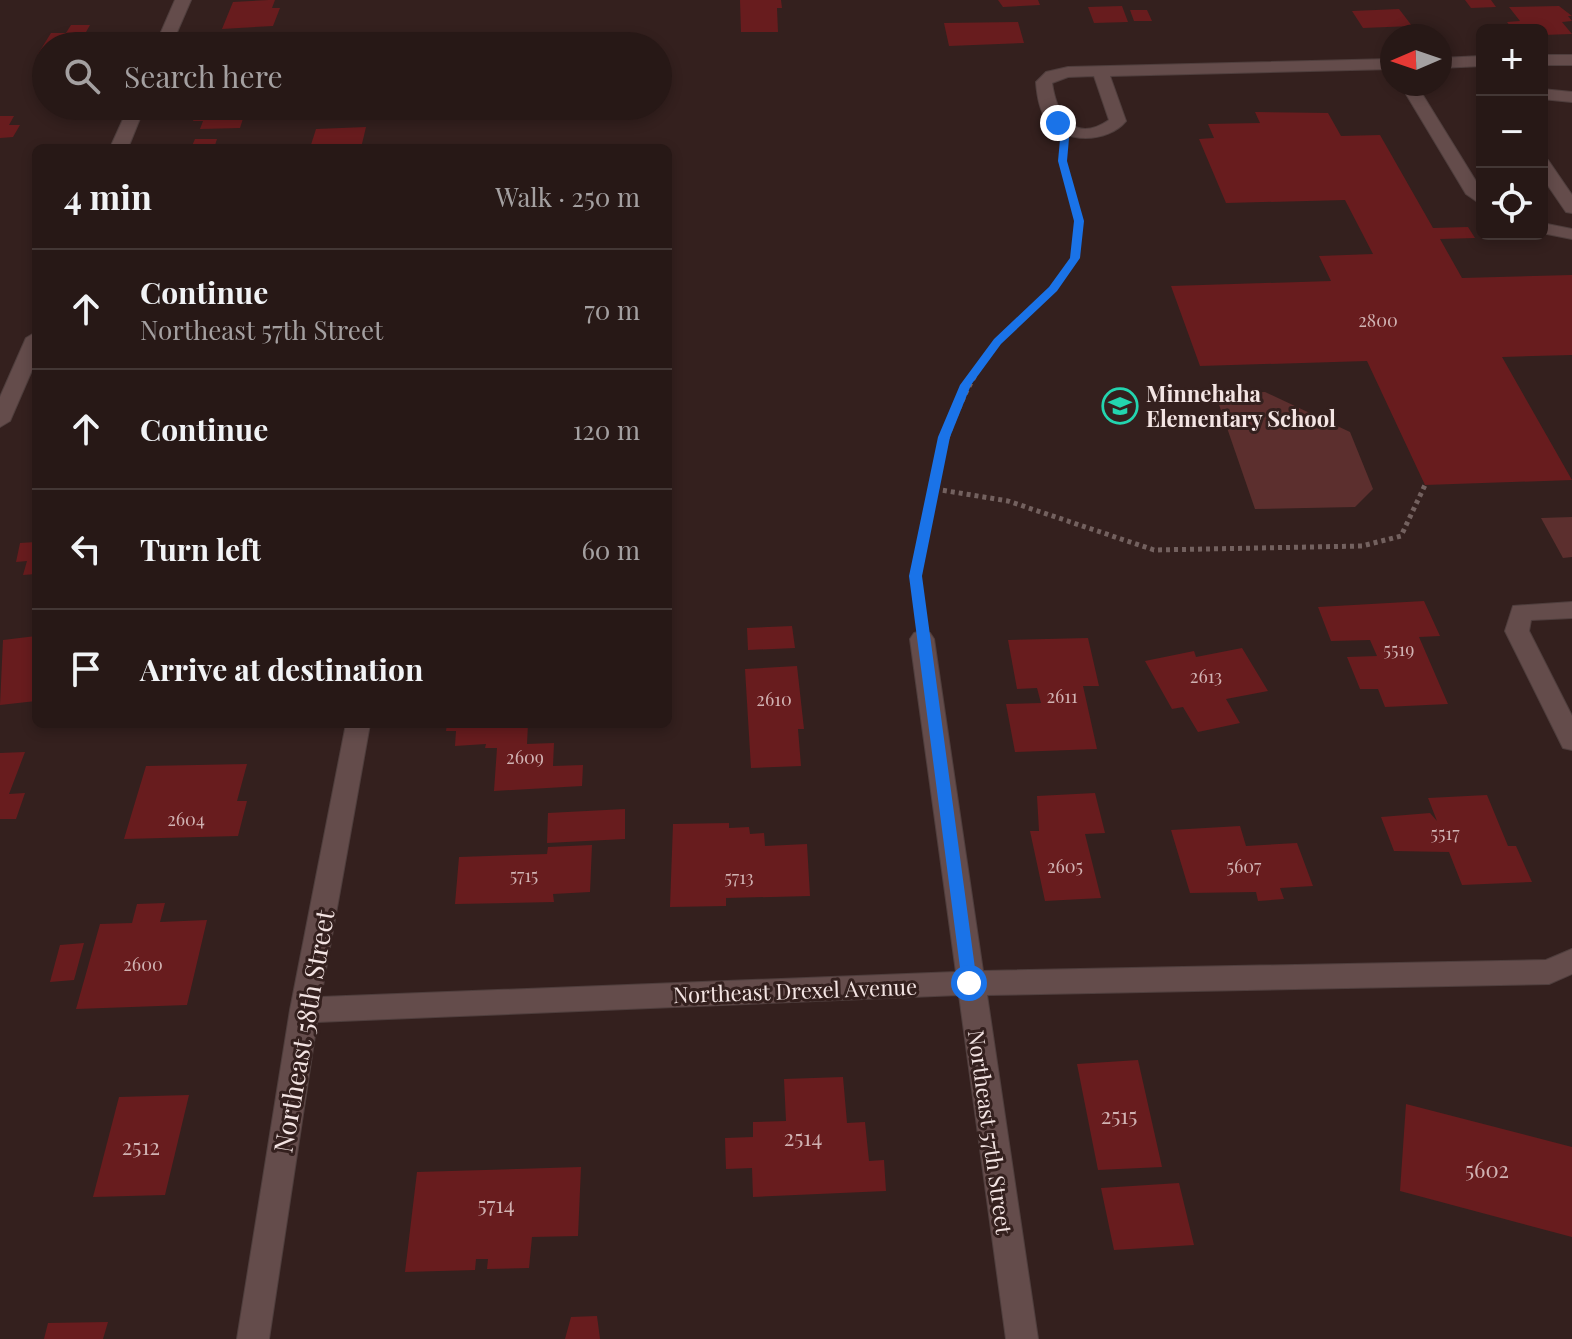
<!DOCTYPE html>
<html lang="en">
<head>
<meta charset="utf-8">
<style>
  :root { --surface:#271816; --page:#2f211f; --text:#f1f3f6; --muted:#a4a0a1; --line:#433735 }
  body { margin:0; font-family:"Playfair Display",serif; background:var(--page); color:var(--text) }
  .controls { position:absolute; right:24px; top:24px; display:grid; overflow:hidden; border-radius:12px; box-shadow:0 4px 12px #0003 }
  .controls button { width:72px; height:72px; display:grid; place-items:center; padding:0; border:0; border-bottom:2px solid var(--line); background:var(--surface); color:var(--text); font:40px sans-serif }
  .compass { position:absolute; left:1380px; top:24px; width:72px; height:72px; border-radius:50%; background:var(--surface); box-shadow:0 4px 12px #0003; rotate:268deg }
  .stop { position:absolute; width:24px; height:24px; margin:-18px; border:6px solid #1a73e8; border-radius:50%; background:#fff }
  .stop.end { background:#1a73e8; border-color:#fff; box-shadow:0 2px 8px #0008 }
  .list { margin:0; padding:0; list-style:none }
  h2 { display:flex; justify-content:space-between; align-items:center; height:104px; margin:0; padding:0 32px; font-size:34px }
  h2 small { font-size:26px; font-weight:400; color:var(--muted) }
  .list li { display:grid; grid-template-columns:52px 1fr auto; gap:24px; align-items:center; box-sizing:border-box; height:120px; padding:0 32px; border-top:2px solid var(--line) }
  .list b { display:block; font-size:30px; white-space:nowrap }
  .list p { margin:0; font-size:26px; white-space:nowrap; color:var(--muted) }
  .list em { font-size:26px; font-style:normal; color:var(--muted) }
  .icon { flex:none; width:44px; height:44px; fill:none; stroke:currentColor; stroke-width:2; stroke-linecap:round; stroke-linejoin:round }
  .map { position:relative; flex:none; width:1572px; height:1339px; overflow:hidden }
  .search { position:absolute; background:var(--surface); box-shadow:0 4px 12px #0003; left:32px; top:32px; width:640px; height:88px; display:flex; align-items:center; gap:20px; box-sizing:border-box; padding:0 28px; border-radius:44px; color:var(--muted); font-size:30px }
  .panel { position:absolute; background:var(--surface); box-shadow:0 4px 12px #0003; left:32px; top:144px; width:640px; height:584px; border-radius:12px }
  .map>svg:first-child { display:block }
  .green { fill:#5c2f2e }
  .building { fill:#681c1e }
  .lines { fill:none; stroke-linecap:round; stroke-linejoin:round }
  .lane-casing { stroke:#4f3e3d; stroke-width:2 }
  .street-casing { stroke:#4f3e3d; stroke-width:2 }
  .path-far1 { stroke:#73615f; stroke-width:4; stroke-dasharray:3 3; stroke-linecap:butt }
  .path { stroke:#73615f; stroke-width:5; stroke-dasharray:4 4; stroke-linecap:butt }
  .lane { fill:#644c4b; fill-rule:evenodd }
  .street { fill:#644c4b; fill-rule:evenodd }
  .route { fill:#1a73e8 }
  .labels { text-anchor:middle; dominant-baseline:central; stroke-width:6; stroke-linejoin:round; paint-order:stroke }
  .number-label { font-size:18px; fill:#d0b2b2 }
  .poi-label { font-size:22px; font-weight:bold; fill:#f3e4e3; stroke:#34201e; text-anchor:start }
  .street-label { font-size:22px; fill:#f3e4e3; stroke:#34201e }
  .near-number-label { font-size:22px; fill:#d0b2b2 }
  .near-street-label { font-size:26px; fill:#f3e4e3; stroke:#34201e }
</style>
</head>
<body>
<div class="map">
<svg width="1572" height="1339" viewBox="0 0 1572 1339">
  <rect width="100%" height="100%" fill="#34201e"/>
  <g class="green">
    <polygon points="1265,392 1350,432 1373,489 1355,507 1255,509 1215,393"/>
    <polygon points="1572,517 1572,557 1563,558 1541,518"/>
  </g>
  <g class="building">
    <polygon points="269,0 275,0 272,8 280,8 273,26 222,29 233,2"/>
    <polygon points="740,0 781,0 782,8 777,8 778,32 741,32"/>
    <polygon points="998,0 1038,0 1040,5 1003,7"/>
    <polygon points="1465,0 1491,0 1496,7 1471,8"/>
    <polygon points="1122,6 1128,22 1094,23 1088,7"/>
    <polygon points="1559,6 1572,16 1568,16 1572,21 1562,22 1572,34 1542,35 1542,30 1513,30 1507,22 1520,21 1509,7"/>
    <polygon points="1399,9 1412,26 1363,28 1352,11"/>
    <polygon points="1130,10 1147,10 1152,21 1134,21"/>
    <polygon points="1018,22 1024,43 949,46 944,23"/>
    <polygon points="71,25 90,25 78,46 46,46 46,54 38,54 51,33 66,33"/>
    <polygon points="436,33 433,46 339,46 344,34"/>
    <polygon points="208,106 247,106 240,128 200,129 203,121 193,121 195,116 206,113"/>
    <polygon points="1255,112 1328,113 1341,136 1380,135 1433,228 1468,227 1475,238 1440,239 1462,278 1572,275 1572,355 1502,357 1572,480 1425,485 1367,361 1200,366 1171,286 1331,281 1319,256 1373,254 1345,200 1226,203 1199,139 1214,138 1208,124 1260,123"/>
    <polygon points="0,116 14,116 9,125 20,125 13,137 0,138"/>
    <polygon points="366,127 361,148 310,148 316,129"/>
    <polygon points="195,139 217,139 214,148 191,148"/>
    <polygon points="36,542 36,574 23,575 27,561 16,562 20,543"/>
    <polygon points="1424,601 1440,636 1419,637 1448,704 1385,707 1378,689 1360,689 1347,657 1377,656 1370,640 1331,641 1318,607"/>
    <polygon points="792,626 795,648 748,650 747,628"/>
    <polygon points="36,636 36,701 0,705 3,640"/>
    <polygon points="1088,638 1099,686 1083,686 1097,749 1015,752 1006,704 1041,703 1037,688 1017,689 1008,640"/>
    <polygon points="1242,648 1268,691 1226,699 1240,723 1198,732 1183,707 1172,709 1145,661 1194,651 1196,657"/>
    <polygon points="797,666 804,729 798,729 801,766 751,768 745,669"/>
    <polygon points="447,724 528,724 527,744 554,743 553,766 583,765 582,786 494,791 497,748 485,748 486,744 455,746 456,731 446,731"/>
    <polygon points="25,752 9,794 25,793 16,819 0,819 0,753"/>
    <polygon points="247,764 237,801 247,801 238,836 124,839 146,766"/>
    <polygon points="1095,793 1105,833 1085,834 1101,898 1045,901 1030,831 1039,831 1037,796"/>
    <polygon points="1487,795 1508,846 1516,846 1532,882 1462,885 1449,852 1394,851 1381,817 1430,813 1437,821 1428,798"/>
    <polygon points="625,809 625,839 547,843 548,813"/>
    <polygon points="729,823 729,828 749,827 750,834 764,833 765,846 807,844 810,896 726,898 726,906 670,907 673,824"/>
    <polygon points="1240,826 1246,846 1297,843 1313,886 1280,888 1284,899 1258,901 1256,892 1190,893 1171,830"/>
    <polygon points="592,845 590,892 553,894 554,902 455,904 459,857 547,854 548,847"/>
    <polygon points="165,903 160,922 207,920 187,1005 76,1009 100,924 132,923 137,904"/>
    <polygon points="84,943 74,980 50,982 60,945"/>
    <polygon points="1138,1060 1162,1167 1098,1170 1077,1064"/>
    <polygon points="843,1077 847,1123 865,1122 869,1161 884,1160 886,1191 753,1197 752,1168 726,1169 725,1138 753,1137 753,1122 786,1121 784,1079"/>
    <polygon points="189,1095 165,1195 93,1197 119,1097"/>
    <polygon points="1406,1104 1572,1147 1572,1237 1400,1191"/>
    <polygon points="581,1167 578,1236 532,1237 529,1268 487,1269 488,1259 476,1259 475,1270 405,1272 417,1172"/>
    <polygon points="1179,1183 1194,1245 1114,1250 1101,1188"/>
    <polygon points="597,1316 600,1339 565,1339 571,1317"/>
    <polygon points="108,1322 103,1339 44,1339 48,1323"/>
  </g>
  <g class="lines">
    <defs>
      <g id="lane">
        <rect x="1542" y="55" width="30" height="10"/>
        <polygon points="1482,56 1482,66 1440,68 1440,58"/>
        <path d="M 1392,59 L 1392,69 L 1110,76 L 1126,121 C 1108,143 1063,145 1046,119 C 1039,109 1037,95 1036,82 L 1046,72 L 1068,67 ZM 1094,76 L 1109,120 C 1074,144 1057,116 1052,83 L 1068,77 Z"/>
        <polygon points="1400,84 1416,84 1482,191 1482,205 1466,194"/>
        <polygon points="1542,89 1572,92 1572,102 1542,99"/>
        <polygon points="1542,159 1548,160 1572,195 1572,213 1566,212 1542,177"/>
        <polygon points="1542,223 1572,229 1572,239 1542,233"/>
        <polygon points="1572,602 1572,618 1531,620 1529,631 1572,716 1572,750 1563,748 1505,631 1513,606"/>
      </g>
      <g id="street">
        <polygon points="175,0 191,0 171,46 155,46"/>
        <polygon points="129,106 145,106 128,148 110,148"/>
        <polygon points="36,332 36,361 10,421 0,427 0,397 26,338"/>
        <polygon points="922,631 930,633 934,639 983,971 1546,960 1572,949 1572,974 1549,984 987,995 1038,1339 1006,1339 959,995 317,1022 269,1339 237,1339 290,1010 346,724 370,724 321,997 956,972 910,639 914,633"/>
      </g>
    </defs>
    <use href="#lane" class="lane-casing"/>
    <use href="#street" class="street-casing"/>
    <path class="path-far1" d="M 1001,338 C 1033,302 1088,275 1077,219 C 1073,196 1064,175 1063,152"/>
    <g class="path">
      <polyline points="935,489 1008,501 1154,550 1362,546 1401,536 1425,485"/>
      <path d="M 919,611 C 914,530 947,397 1003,336"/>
    </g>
    <use href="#lane" class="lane"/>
    <use href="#street" class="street"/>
  </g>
  <polygon class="route" points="1058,120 1070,127 1067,161 1084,221 1080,258 1057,291 1001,344 971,385 950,437 922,576 977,983 969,989 962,983 909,576 938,437 960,385 994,339 1049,287 1070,258 1074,221 1058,161 1061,129 1053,123"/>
  <defs>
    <symbol id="school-ring" viewBox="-11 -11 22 22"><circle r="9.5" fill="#34201e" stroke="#23d5af" stroke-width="1.5"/><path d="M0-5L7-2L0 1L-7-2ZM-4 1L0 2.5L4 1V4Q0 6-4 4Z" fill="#23d5af"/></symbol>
  </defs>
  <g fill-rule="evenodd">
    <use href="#school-ring" x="1100" y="386" width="40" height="40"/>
  </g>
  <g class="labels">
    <g class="number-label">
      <text x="1378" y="320">2800</text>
      <text x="1399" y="649">5519</text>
      <text x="1206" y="676">2613</text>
      <text x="1062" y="696">2611</text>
      <text x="774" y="699">2610</text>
      <text x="525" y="757">2609</text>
      <text x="186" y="819">2604</text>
      <text x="1445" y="833">5517</text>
      <text x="1065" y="866">2605</text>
      <text x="1244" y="866">5607</text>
      <text x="524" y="875">5715</text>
      <text x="739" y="877">5713</text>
      <text x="143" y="964">2600</text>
    </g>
    <g class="poi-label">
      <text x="1146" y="393">Minnehaha<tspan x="1146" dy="25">Elementary School</tspan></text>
    </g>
    <g class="street-label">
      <text transform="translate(795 990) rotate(-2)">Northeast Drexel Avenue</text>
      <text transform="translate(991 1132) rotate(82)">Northeast 57th Street</text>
    </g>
    <g class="near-number-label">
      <text x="1119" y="1115">2515</text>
      <text x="803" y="1137">2514</text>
      <text x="141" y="1146">2512</text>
      <text x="1487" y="1169">5602</text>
      <text x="496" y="1204">5714</text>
    </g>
    <g class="near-street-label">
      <text transform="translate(303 1031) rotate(-80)">Northeast 58th Street</text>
    </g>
  </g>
</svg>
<div class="controls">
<button>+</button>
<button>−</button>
<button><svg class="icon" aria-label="locate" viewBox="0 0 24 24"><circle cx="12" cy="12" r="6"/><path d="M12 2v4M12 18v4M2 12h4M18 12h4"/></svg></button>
</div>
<svg class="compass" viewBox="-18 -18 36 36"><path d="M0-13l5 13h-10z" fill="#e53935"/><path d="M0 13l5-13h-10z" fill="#a4a0a1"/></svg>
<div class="stop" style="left:969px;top:983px"></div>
<div class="stop end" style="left:1058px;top:123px"></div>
<div class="search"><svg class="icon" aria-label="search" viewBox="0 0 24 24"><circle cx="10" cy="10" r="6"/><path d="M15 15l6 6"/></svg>Search here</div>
<section class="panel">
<h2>4 min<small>Walk · 250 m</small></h2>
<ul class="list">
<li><svg class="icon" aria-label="ahead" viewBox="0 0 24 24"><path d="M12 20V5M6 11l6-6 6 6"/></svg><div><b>Continue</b><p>Northeast 57th Street</p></div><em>70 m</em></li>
<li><svg class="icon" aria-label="ahead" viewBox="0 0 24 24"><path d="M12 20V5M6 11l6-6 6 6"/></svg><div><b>Continue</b></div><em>120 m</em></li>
<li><svg class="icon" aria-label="left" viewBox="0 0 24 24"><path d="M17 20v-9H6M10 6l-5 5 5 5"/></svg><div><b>Turn left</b></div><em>60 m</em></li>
<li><svg class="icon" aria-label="arrive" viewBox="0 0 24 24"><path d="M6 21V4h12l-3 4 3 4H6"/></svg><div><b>Arrive at destination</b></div></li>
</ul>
</section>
</div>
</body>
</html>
